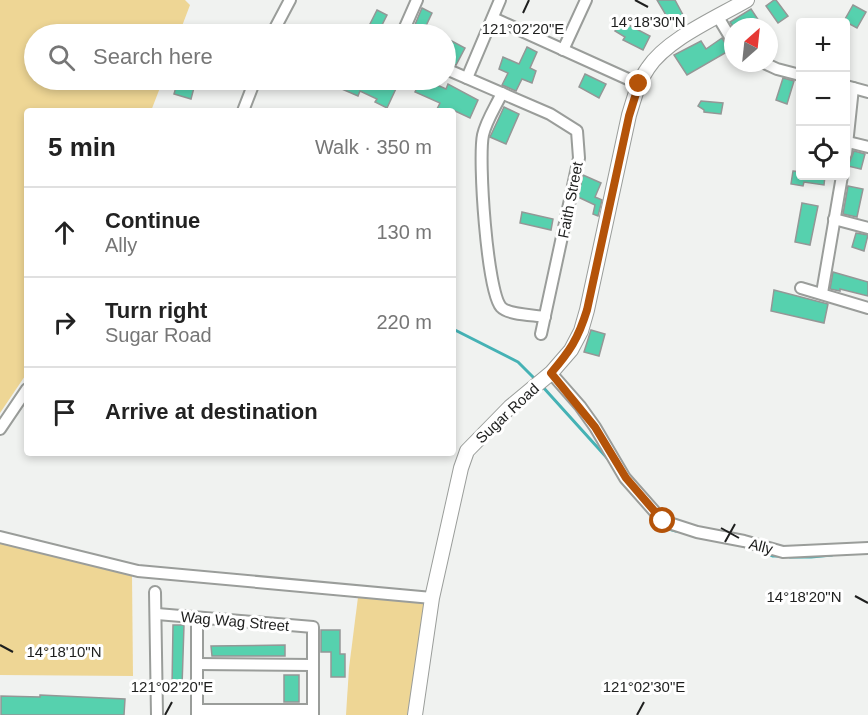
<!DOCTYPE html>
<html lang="en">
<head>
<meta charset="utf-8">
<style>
  :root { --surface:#fff; --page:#f6f6f6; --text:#222; --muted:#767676; --line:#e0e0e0 }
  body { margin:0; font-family:Helvetica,sans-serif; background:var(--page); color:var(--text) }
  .controls { position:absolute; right:18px; top:18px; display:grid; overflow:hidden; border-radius:6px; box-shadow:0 3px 9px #0003 }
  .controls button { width:54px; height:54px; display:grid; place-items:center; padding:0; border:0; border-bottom:2px solid var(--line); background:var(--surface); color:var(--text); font:30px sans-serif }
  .compass { position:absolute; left:724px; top:18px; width:54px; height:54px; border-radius:50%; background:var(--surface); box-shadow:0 3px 9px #0003; rotate:27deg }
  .stop { position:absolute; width:18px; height:18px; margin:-14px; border:4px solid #b45309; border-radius:50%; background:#fff }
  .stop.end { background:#b45309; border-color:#fff; box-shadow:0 2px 6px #0008 }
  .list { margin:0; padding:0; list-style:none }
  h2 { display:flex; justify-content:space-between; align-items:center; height:78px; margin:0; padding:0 24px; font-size:26px }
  h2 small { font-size:20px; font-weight:400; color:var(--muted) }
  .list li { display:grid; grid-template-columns:39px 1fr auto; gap:18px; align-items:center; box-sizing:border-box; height:90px; padding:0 24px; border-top:2px solid var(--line) }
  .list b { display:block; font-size:22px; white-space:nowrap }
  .list p { margin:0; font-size:20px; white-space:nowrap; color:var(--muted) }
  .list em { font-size:20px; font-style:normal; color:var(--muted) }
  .icon { flex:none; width:33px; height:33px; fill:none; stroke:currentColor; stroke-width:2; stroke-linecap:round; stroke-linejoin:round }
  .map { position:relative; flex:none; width:868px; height:715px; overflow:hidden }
  .search { position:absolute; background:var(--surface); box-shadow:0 3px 9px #0003; left:24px; top:24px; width:432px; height:66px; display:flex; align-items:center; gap:15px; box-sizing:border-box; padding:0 21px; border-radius:33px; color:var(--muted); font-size:22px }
  .panel { position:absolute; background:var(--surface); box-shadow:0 3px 9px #0003; left:24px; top:108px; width:432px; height:348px; border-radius:6px }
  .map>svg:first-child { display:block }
  .green { fill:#eed695 }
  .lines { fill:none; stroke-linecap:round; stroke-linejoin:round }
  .stream { stroke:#45b2b5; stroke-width:3 }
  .building { fill:#56d1ae; stroke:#949796; stroke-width:1.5 }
  .minor-casing { stroke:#9a9d9a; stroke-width:14 }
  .major-casing { stroke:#9a9d9a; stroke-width:16 }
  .minor { stroke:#fff; stroke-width:10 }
  .major { stroke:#fff; stroke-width:14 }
  .route { stroke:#b45309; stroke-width:8 }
  .ticks { fill:none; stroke:#1e1f1e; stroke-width:2 }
  .labels { text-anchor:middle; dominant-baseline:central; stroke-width:6; stroke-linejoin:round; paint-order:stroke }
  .street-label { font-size:15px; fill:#1e1f1e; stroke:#fff }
  .ticks-label { font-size:15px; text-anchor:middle; fill:#1e1f1e; stroke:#fff; stroke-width:6; stroke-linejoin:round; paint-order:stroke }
</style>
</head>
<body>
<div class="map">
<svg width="868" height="715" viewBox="0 0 868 715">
  <rect width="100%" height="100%" fill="#f0f2f0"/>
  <g class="green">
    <polygon points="0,0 185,0 190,5 179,34 34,34 34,80 163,80 151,111 27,111 27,373 0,413"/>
    <polygon points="0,542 132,576 133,676 0,675"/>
    <polygon points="358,597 428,604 407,715 346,715 349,668"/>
  </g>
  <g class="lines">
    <g class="stream">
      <polyline points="453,329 518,362 535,379"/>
      <polyline points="542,386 608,459"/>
      <polyline points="661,524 665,528 676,531"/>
      <polyline points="761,551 773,556 781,556"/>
      <polyline points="790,557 811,557 832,555"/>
    </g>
  </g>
  <g class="building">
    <polygon points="657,0 675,0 683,15 670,22"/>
    <polygon points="774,0 776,0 788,16 778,23 766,6"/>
    <polygon points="853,5 866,12 857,28 844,21"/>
    <polygon points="422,8 432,13 425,28 426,28 423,34 411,34"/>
    <polygon points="751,9 759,21 749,27 733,27 730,22"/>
    <polygon points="377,10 387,15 379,31 369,26"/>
    <polygon points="621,21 650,36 643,50 623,40 625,37 615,31"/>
    <polygon points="446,38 465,48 456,65 446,62"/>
    <polygon points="722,38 727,46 732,49 687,75 674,55 701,41 706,49"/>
    <polygon points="527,47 537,52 530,68 536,71 532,83 522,79 516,91 502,85 508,73 499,69 503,57 519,64"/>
    <polygon points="585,74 606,84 599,98 579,87"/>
    <polygon points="783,78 794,81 787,104 776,100"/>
    <polygon points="178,80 196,80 191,99 174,94"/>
    <polygon points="346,80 400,80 387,108 375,102 377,99 360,91 358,96 342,89"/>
    <polygon points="421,80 426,80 446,89 448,84 478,100 470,118 453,110 436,111 440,103 415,92"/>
    <polygon points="701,101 723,103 721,114 704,112 704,110 698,106"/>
    <polygon points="504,107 519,114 506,144 490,137"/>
    <polygon points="854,151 865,154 861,169 848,166"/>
    <polygon points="793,171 801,172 801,176 825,176 824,185 804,182 803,186 791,184"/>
    <polygon points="583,175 601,183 595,197 602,200 598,216 593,214 595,205 578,197"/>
    <polygon points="848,186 863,189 857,217 843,214"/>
    <polygon points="802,203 818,206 810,245 795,242"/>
    <polygon points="522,212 553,219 551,230 520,223"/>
    <polygon points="856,233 868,235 864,251 852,247"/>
    <polygon points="833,272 868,282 868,296 840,289 840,291 830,289"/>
    <polygon points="774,290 828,304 824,323 771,311"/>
    <polygon points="591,330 605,334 599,356 584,352"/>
    <polygon points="173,625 184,625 182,687 172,687"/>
    <polygon points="321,630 340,630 340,654 345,654 345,677 331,677 331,652 321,652"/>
    <polygon points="285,645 285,656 212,656 211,646"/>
    <rect x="284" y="675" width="15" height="27"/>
    <polygon points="40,695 125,699 124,715 1,715 1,696 40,697"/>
  </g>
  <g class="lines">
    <defs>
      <g id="minor">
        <polyline points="718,17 733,42"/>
        <polyline points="493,18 639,84"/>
        <polyline points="272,34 290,0"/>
        <polyline points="402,34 417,0"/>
        <polyline points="563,50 586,0"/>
        <polyline points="764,63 777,69 800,75"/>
        <polyline points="446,69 550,114 577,131 579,158 541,334"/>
        <polyline points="467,78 500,0"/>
        <polyline points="846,86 868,92"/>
        <path d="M 502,93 C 496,106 486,121 483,135 C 478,159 487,291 501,307 C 508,315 535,315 545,317"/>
        <polyline points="243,111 255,80"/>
        <polyline points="848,142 868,147"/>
        <polyline points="846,154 853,88"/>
        <polyline points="834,219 868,228"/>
        <polyline points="801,288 868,308"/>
        <polyline points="822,293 842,176"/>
        <polyline points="551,373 580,406 595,427 625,478 663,521 697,532 744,541 783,552 868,548"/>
        <polyline points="0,429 27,389"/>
        <polyline points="0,537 138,571 432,598"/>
        <polyline points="155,592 157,715"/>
        <polyline points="157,614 313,627 313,715"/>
        <polyline points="197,618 197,715"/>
        <polyline points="197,664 312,665"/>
        <polyline points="197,710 313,710"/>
      </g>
      <path id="major" d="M 415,715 L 432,598 L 461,468 L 467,451 L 510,407 L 551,373 L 571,350 L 581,331 L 587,310 L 629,115 C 634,99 638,82 648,68 C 667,39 716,18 747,0"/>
    </defs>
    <use href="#minor" class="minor-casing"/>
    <use href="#major" class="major-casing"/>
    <use href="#minor" class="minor"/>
    <use href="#major" class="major"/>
  </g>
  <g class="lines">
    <path class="route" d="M 639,84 L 629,116 L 587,310 C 578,339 570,351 551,373 L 595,427 L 626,478 L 663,521"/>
  </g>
  <path class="ticks" d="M 635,0 L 648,7M 523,13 L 529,0M 721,528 L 739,538M 725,542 L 735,524M 855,596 L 868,603M 0,645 L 13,652M 165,715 L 172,702M 637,715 L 644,702"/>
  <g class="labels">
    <g class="street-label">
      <text transform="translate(570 200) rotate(-79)">Faith Street</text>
      <text transform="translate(507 413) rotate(-43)">Sugar Road</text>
      <text transform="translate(761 546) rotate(15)">Ally</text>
      <text transform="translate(235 621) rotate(5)">Wag Wag Street</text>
    </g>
  </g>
  <g class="ticks-label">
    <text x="648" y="27">14°18'30"N</text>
    <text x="523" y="34">121°02'20"E</text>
    <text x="804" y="602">14°18'20"N</text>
    <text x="64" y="657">14°18'10"N</text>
    <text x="172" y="692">121°02'20"E</text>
    <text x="644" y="692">121°02'30"E</text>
  </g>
</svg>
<div class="controls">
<button>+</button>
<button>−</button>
<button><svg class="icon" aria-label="locate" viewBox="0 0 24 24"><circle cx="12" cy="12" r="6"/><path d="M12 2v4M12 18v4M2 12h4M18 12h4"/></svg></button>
</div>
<svg class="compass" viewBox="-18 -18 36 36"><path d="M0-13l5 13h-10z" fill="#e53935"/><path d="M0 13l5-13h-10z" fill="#767676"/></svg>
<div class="stop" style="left:663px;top:521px"></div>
<div class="stop end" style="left:639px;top:84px"></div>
<div class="search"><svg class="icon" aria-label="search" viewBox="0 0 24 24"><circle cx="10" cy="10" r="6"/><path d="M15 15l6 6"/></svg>Search here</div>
<section class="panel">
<h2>5 min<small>Walk · 350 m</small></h2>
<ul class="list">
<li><svg class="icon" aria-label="ahead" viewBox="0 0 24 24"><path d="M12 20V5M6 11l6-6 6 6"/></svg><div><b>Continue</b><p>Ally</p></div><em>130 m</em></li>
<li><svg class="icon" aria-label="right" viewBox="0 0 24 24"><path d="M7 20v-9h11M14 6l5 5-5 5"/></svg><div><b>Turn right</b><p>Sugar Road</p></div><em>220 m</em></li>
<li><svg class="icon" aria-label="arrive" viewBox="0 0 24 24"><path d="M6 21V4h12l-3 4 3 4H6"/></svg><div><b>Arrive at destination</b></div></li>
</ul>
</section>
</div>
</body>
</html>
